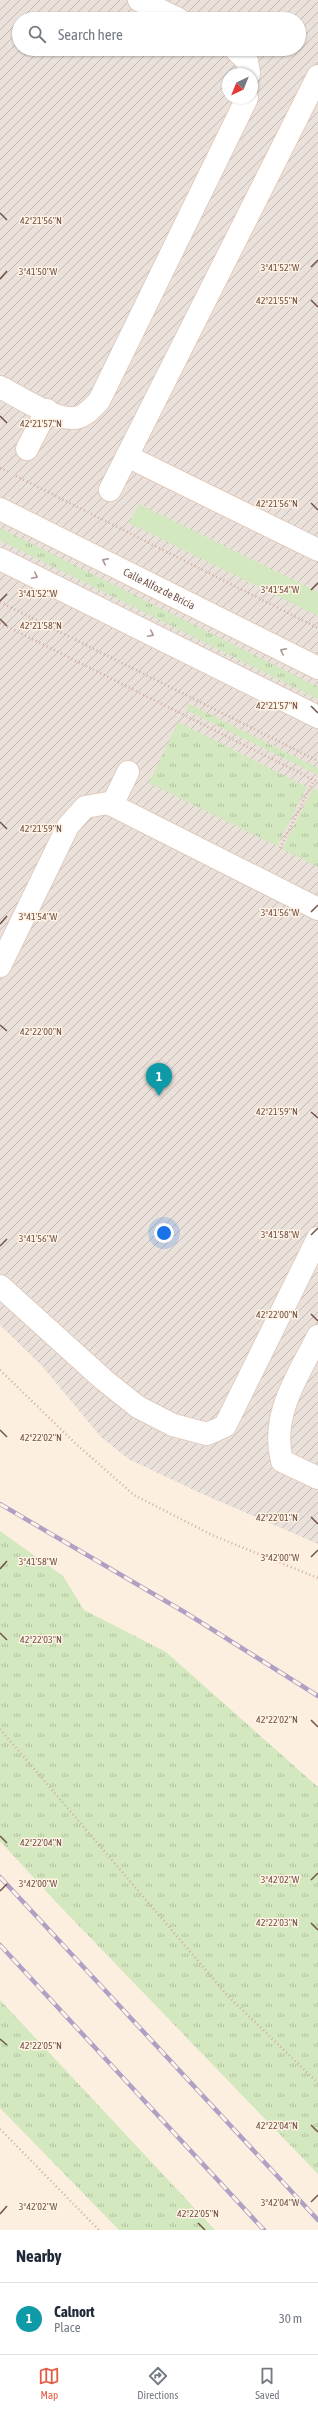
<!DOCTYPE html>
<html lang="en">
<head>
<meta charset="utf-8">
<style>
  :root { --surface:#fff; --page:#f2f2f3; --text:#1f2937; --muted:#747a83; --line:#e0e1e3; --accent:#e55d45 }
  body { margin:0; font-family:"Asap Condensed",sans-serif; background:var(--page); color:var(--text) }
  .compass { position:absolute; left:222px; top:68px; width:36px; height:36px; border-radius:50%; background:var(--surface); box-shadow:0 1px 3px #0004; rotate:223deg }
  .you { position:absolute; left:164px; top:1233px; width:14px; height:14px; margin:-10px; border:3px solid #fff; border-radius:50%; background:#1a73e8; box-shadow:0 0 0 6px #1a73e833 }
  .badge { display:grid; place-items:center; width:26px; height:26px; border-radius:50%; background:var(--accent); color:#fff; font-size:13px; font-weight:700 }
  .pin { position:absolute; translate:-50% -33px; filter:drop-shadow(0 1px 2px #0008) }
  .pin::after { content:''; position:absolute; top:21px; width:14px; height:12px; background:inherit; clip-path:polygon(0 0,100% 0,50% 100%) }
  .list { margin:0; padding:0; list-style:none }
  h2 { display:flex; justify-content:space-between; align-items:center; height:52px; margin:0; padding:0 16px; font-size:17px }
  h2 small { font-size:13px; font-weight:400; color:var(--muted) }
  .list li { display:grid; grid-template-columns:26px 1fr auto; gap:12px; align-items:center; box-sizing:border-box; height:72px; padding:0 16px; border-top:1px solid var(--line) }
  .list b { display:block; font-size:15px; white-space:nowrap }
  .list p { margin:0; font-size:13px; white-space:nowrap; color:var(--muted) }
  .list em { font-size:13px; font-style:normal; color:var(--muted) }
  .icon { flex:none; width:22px; height:22px; fill:none; stroke:currentColor; stroke-width:2; stroke-linecap:round; stroke-linejoin:round }
  .map { position:relative; flex:none; width:318px; height:2230px; overflow:hidden }
  .search { position:absolute; background:var(--surface); box-shadow:0 1px 3px #0004; left:12px; right:12px; top:12px; height:44px; display:flex; align-items:center; gap:10px; box-sizing:border-box; padding:0 14px; border-radius:22px; color:var(--muted); font-size:15px }
  .sheet { height:124px; background:var(--surface) }
  nav { display:flex; justify-content:space-around; align-items:center; box-sizing:border-box; height:56px; border-top:1px solid var(--line); background:var(--surface); font-size:11px; color:var(--muted) }
  nav a { display:grid; justify-items:center; gap:2px }
  nav .on { color:var(--accent) }
  .map>svg:first-child { display:block }
  .industrial { fill:url(#industrial-furrows); fill-rule:evenodd }
  .grass { fill:url(#grass-tufts) }
  .green { fill:#d3e8bf }
  .lines { fill:none; stroke-linecap:round; stroke-linejoin:round }
  .minor-casing { stroke:#e1ccbf; stroke-width:24 }
  .path { stroke:#d5ad9b; stroke-width:2.5; stroke-dasharray:1 3; stroke-linecap:butt }
  .minor { stroke:#fff; stroke-width:22 }
  .rail-casing { stroke:#b0a0c4; stroke-width:4.5 }
  .rail { stroke:#fff3e5; stroke-width:3; stroke-dasharray:9; stroke-linecap:butt }
  .oneway { stroke:#aa9891 }
  .ticks { fill:none; stroke:#725348; stroke-width:1.5 }
  .labels { text-anchor:middle; dominant-baseline:central; stroke-width:3; stroke-linejoin:round; paint-order:stroke }
  .street-label { font-size:11px; fill:#725348; stroke:#fff3e5 }
  .ticks-label { font-size:10px; text-anchor:middle; fill:#725348; stroke:#fff3e5; stroke-width:3; stroke-linejoin:round; paint-order:stroke }
</style>
</head>
<body>
<div class="map">
<svg width="318" height="2230" viewBox="0 0 318 2230">
  <defs>
    <pattern id="industrial-furrows" width="10" height="10" patternUnits="userSpaceOnUse"><rect width="10" height="10" fill="#eae1db"/><path d="M-1 1l2-2M0 10L10 0M9 11l2-2" fill="none" stroke="#c2b9b4"/></pattern>
    <pattern id="grass-tufts" width="24" height="20" patternUnits="userSpaceOnUse"><rect width="24" height="20" fill="#d3e8bf"/><path d="M3 7l-1-3M5 7V3M7 7l1-3M15 17l-1-3M17 17v-4M19 17l1-3" fill="none" stroke="#b0bf9d"/></pattern>
  </defs>
  <rect width="100%" height="100%" fill="#fcefe0"/>
  <path class="industrial" d="M 0,0 L 318,0 L 318,1544 L 207,1496 L 130,1460 L 101,1437 L 42,1366 L 0,1325 ZM 19,19 L 299,19 L 299,49 L 19,49 ZM 228,74 L 252,74 L 252,98 L 228,98 Z"/>
  <g class="grass">
    <polygon points="0,528 318,687 318,699 0,540"/>
    <polygon points="189,704 318,768 318,775 186,710"/>
    <polygon points="178,722 307,787 277,846 149,783"/>
    <polygon points="313,788 318,791 318,867 282,849"/>
    <polygon points="0,1531 63,1576 84,1610 166,1652 318,1787 318,2174 56,1902 0,1841"/>
    <polygon points="0,2000 215,2230 119,2230 0,2108"/>
  </g>
  <polygon class="green" points="139,504 318,592 318,616 129,523"/>
  <g class="lines">
    <defs>
      <g id="minor">
        <polyline points="139,0 178,19"/>
        <polyline points="235,49 247,61 249,74"/>
        <path d="M 0,387 C 18,396 54,420 74,418 C 84,418 92,408 99,401 L 247,98"/>
        <polyline points="27,449 47,410"/>
        <polyline points="127,456 318,550"/>
        <polyline points="110,490 318,76"/>
        <path id="s1" d="M 0,509 L 318,668"/>
        <polyline points="0,559 318,717"/>
        <polyline points="112,805 128,772"/>
        <polyline points="0,966 68,826 85,807 108,803 318,909"/>
        <polyline points="0,1286 104,1380 138,1407 173,1425 207,1434 225,1426 318,1238"/>
        <path d="M 318,1336 C 298,1376 270,1415 282,1461 L 318,1478"/>
      </g>
    </defs>
    <use href="#minor" class="minor-casing"/>
    <g class="path">
      <polyline points="0,468 10,473"/>
      <polyline points="16,476 318,628"/>
      <polyline points="0,602 318,761"/>
      <polyline points="0,623 318,782"/>
      <polyline points="280,848 314,780"/>
      <polyline points="0,1370 75,1443 134,1495 214,1536 318,1578"/>
      <polyline points="0,1729 228,1996 318,2083"/>
      <polyline points="0,2129 99,2230"/>
    </g>
    <use href="#minor" class="minor"/>
    <defs>
      <g id="rail">
        <polyline points="0,1504 186,1613 318,1696"/>
        <polyline points="0,1877 318,2220"/>
        <polyline points="0,1945 264,2230"/>
      </g>
    </defs>
    <use href="#rail" class="rail-casing"/>
    <use href="#rail" class="rail"/>
  </g>
  <defs><path id="oneway-chevron" d="M-2-3.5L2.5 0L-2 3.5" fill="none" stroke-width="1.6" stroke-linecap="round" stroke-linejoin="round"/></defs>
  <g class="oneway">
    <use href="#oneway-chevron" transform="translate(105 561) rotate(-153)"/>
    <use href="#oneway-chevron" transform="translate(35 576) rotate(26)"/>
    <use href="#oneway-chevron" transform="translate(151 634) rotate(26)"/>
    <use href="#oneway-chevron" transform="translate(283 651) rotate(-153)"/>
  </g>
  <path class="ticks" d="M 0,213 L 7,220M 311,267 L 318,260M 0,279 L 7,271M 311,300 L 318,307M 0,416 L 7,423M 311,503 L 318,510M 311,590 L 318,583M 0,601 L 7,594M 0,619 L 7,626M 311,706 L 318,713M 0,822 L 7,829M 311,912 L 318,905M 0,924 L 7,916M 0,1025 L 7,1031M 311,1112 L 318,1118M 311,1235 L 318,1228M 0,1246 L 7,1239M 311,1314 L 318,1321M 0,1430 L 7,1437M 311,1517 L 318,1524M 311,1557 L 318,1550M 0,1569 L 7,1561M 0,1633 L 7,1640M 311,1720 L 318,1727M 0,1836 L 7,1843M 311,1880 L 318,1873M 0,1891 L 7,1884M 311,1923 L 318,1930M 0,2039 L 7,2045M 311,2125 L 318,2132M 311,2202 L 318,2195M 0,2214 L 7,2206M 198,2223 L 205,2230"/>
  <g class="labels">
    <g class="street-label">
      <text stroke="none"><textPath href="#s1" startOffset="178">Calle Alfoz de Bricia</textPath></text>
    </g>
  </g>
  <g class="ticks-label">
    <text x="41" y="224">42°21'56"N</text>
    <text x="280" y="271">3°41'52"W</text>
    <text x="38" y="275">3°41'50"W</text>
    <text x="277" y="304">42°21'55"N</text>
    <text x="41" y="427">42°21'57"N</text>
    <text x="277" y="507">42°21'56"N</text>
    <text x="280" y="593">3°41'54"W</text>
    <text x="38" y="597">3°41'52"W</text>
    <text x="41" y="629">42°21'58"N</text>
    <text x="277" y="709">42°21'57"N</text>
    <text x="41" y="832">42°21'59"N</text>
    <text x="280" y="916">3°41'56"W</text>
    <text x="38" y="920">3°41'54"W</text>
    <text x="41" y="1035">42°22'00"N</text>
    <text x="277" y="1115">42°21'59"N</text>
    <text x="280" y="1238">3°41'58"W</text>
    <text x="38" y="1242">3°41'56"W</text>
    <text x="277" y="1318">42°22'00"N</text>
    <text x="41" y="1441">42°22'02"N</text>
    <text x="277" y="1521">42°22'01"N</text>
    <text x="280" y="1561">3°42'00"W</text>
    <text x="38" y="1565">3°41'58"W</text>
    <text x="41" y="1643">42°22'03"N</text>
    <text x="277" y="1723">42°22'02"N</text>
    <text x="41" y="1846">42°22'04"N</text>
    <text x="280" y="1883">3°42'02"W</text>
    <text x="38" y="1887">3°42'00"W</text>
    <text x="277" y="1926">42°22'03"N</text>
    <text x="41" y="2049">42°22'05"N</text>
    <text x="277" y="2129">42°22'04"N</text>
    <text x="280" y="2206">3°42'04"W</text>
    <text x="38" y="2210">3°42'02"W</text>
    <text x="198" y="2217">42°22'05"N</text>
  </g>
</svg>
<svg class="compass" viewBox="-18 -18 36 36"><path d="M0-13l5 13h-10z" fill="#e53935"/><path d="M0 13l5-13h-10z" fill="#747a83"/></svg>
<div class="you"></div>
<div class="pin badge" style="left:159px;top:1096px;background:#0f9aa8">1</div>
<div class="search"><svg class="icon" aria-label="search" viewBox="0 0 24 24"><circle cx="10" cy="10" r="6"/><path d="M15 15l6 6"/></svg>Search here</div>
</div>
<section class="sheet">
<h2>Nearby<small></small></h2>
<ul class="list">
<li><span class="badge" style="background:#0f9aa8">1</span><div><b>Calnort</b><p>Place</p></div><em>30 m</em></li>
</ul>
</section>
<nav>
<a class="on"><svg class="icon" aria-label="map" viewBox="0 0 24 24"><path d="M3 6l6-2 6 2 6-2v14l-6 2-6-2-6 2zM9 4v14M15 6v14"/></svg>Map</a>
<a><svg class="icon" aria-label="directions" viewBox="0 0 24 24"><path d="M12 3l9 9-9 9-9-9zM9 14v-3h6M13 9l2 2-2 2"/></svg>Directions</a>
<a><svg class="icon" aria-label="saved" viewBox="0 0 24 24"><path d="M7 4h10v16l-5-4-5 4z"/></svg>Saved</a>
</nav>
</body>
</html>
